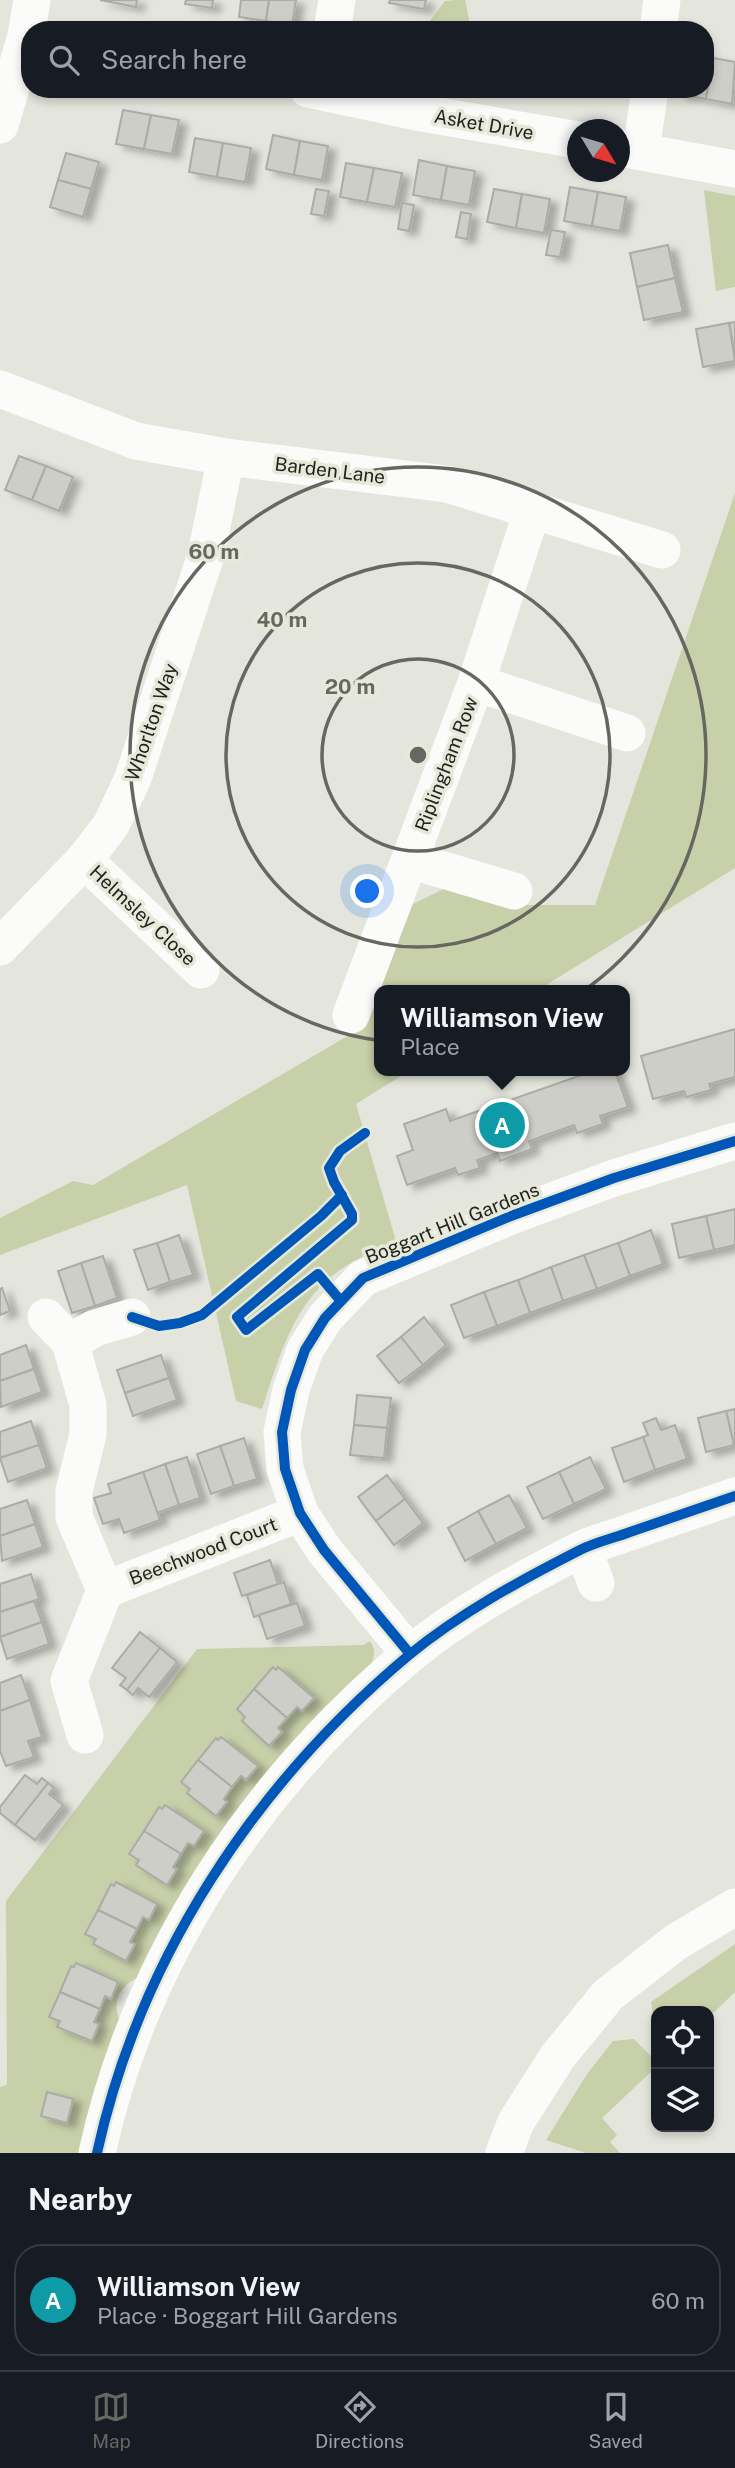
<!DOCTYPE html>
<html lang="en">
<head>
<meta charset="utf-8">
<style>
  :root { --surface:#171b24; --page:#20242c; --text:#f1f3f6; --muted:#9ea1a6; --line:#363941; --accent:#666761 }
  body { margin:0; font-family:"Public Sans",sans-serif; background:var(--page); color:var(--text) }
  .controls { position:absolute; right:21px; bottom:21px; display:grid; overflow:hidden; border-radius:14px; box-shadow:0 4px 10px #0003 }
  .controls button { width:63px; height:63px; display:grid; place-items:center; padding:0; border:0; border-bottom:2px solid var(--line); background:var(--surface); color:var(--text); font:35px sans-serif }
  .compass { position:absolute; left:567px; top:119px; width:63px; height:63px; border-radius:50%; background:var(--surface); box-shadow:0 4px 10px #0003; rotate:128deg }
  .you { position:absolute; left:368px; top:892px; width:24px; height:24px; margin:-18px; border:5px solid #fff; border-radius:50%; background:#1a73e8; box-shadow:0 0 0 10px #1a73e833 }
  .badge { display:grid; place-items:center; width:46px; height:46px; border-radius:50%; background:var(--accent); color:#fff; font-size:23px; font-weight:700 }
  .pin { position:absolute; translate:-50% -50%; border:4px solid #fff; box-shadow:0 2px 7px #0006 }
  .popup { position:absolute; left:374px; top:985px; width:256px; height:91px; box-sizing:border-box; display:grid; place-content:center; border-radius:14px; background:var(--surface); filter:drop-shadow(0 2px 5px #0005); font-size:23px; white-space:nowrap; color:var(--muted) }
  .popup b { font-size:26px; color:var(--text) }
  .popup::after { content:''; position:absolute; left:50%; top:100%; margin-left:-14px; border:14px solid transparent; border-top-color:var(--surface) }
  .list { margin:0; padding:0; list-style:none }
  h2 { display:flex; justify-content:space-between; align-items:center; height:91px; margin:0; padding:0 28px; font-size:30px }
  h2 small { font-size:23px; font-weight:400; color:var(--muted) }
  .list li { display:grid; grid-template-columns:46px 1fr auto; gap:21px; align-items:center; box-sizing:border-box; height:112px; margin:0 14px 14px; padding:0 14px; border:2px solid var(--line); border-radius:28px }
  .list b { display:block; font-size:26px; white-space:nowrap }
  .list p { margin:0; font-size:23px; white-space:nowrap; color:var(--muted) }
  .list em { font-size:23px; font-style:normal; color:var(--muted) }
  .icon { flex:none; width:38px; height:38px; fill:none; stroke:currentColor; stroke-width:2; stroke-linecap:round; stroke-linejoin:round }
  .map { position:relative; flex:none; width:735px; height:2153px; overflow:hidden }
  .search { position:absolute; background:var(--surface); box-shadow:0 4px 10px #0003; left:21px; right:21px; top:21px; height:77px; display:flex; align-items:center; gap:18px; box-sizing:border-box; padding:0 24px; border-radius:28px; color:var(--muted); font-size:26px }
  .sheet { height:217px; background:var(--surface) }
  nav { display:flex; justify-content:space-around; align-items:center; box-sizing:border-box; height:98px; border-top:2px solid var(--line); background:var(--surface); font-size:19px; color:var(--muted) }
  nav a { display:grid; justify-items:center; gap:4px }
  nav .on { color:var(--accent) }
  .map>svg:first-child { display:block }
  .green { fill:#c8d0a9 }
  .building { fill:#cecec9; stroke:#aaaca5; stroke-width:2; filter:url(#shadow) }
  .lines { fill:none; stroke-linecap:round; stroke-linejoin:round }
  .minor { stroke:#fbfbfa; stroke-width:37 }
  .cycleway-casing { stroke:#e6e9da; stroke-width:15 }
  .cycleway { stroke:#0057b8; stroke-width:10 }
  .ring { fill:none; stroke:#666761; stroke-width:3.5 }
  .labels { text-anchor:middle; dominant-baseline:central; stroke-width:7; stroke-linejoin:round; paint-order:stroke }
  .street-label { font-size:19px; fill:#22231e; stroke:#e6e9da }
  .centre { fill:#666761; stroke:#e6e9da; stroke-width:3.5 }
  .ring-label { font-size:21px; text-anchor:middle; font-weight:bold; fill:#666761; stroke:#e6e9da; stroke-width:7; stroke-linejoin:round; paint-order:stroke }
</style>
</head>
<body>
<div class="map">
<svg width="735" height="2153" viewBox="0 0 735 2153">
  <defs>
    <filter id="shadow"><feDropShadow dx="8" dy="4.5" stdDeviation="3.5" flood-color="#0004"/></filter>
  </defs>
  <rect width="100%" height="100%" fill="#e4e6de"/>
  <g class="green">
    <polygon points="456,0 465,0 470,24 482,30 423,30 445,1"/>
    <polygon points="704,190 735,196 735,287 716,291"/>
    <path d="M 735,493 L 735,868 L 538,990 L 379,990 L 379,1071 L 409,1071 L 356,1104 L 396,1241 C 371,1251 340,1266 321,1286 C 289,1318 276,1367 262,1409 L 236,1401 L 187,1185 L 0,1255 L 0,1218 L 73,1181 L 93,1185 L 363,1027 L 413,904 L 450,886 L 509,905 L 595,905 Z"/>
    <path d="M 370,1641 C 378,1653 373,1661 367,1673 L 145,1975 C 121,1982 109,2002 122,2025 L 84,2153 L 0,2153 L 0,2087 L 7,2085 L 6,1901 L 197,1649 L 363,1645 Z"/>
    <polygon points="735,1944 735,1992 709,2017 709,2011 656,2011 656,2023 654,2021 651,2002"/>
    <polygon points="634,2039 656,2061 656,2071 654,2069 602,2118 617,2135 610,2142 620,2153 586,2153 546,2140 587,2074 613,2041"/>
  </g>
  <g class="building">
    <polygon points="100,0 137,0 136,7"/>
    <polygon points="186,0 213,0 212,8 185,4"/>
    <polygon points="241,0 269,0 266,21 239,17"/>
    <polygon points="269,0 296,0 292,25 266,21"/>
    <polygon points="390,0 426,0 424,9 389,3"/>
    <polygon points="497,24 523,29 523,30 495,30"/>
    <polygon points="705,56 713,58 706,99 679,94 680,89 705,89"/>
    <polygon points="713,58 735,62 732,104 706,99"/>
    <polygon points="123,110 151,115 144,149 116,144"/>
    <polygon points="151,115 179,120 172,154 144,149"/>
    <polygon points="273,135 300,141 294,175 266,169"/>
    <polygon points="195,138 223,143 217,177 189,172"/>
    <polygon points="300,141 328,146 322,180 294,175"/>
    <polygon points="223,143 251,148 245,182 217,177"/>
    <polygon points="66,153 99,162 91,189 58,180"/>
    <polygon points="419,160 447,166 441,200 413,195"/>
    <polygon points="346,163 374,168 367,202 340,197"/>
    <polygon points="447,166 475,171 469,205 441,200"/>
    <polygon points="374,168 402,173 395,207 367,202"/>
    <polygon points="58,180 91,189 83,217 50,207"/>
    <polygon points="570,187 598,192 592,226 564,221"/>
    <polygon points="316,189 329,191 324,216 311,214"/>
    <polygon points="494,189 522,194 516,228 487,222"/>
    <polygon points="598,192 626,197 620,231 592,226"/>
    <polygon points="522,194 550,199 544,233 516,228"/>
    <polygon points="402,203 414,205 409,231 398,229"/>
    <polygon points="461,212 471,214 467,239 456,237"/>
    <polygon points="551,230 565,232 560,257 546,255"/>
    <polygon points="668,245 675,278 637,287 630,253"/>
    <polygon points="675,278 683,312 644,320 637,287"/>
    <polygon points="735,322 735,354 729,323"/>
    <polygon points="729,323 735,361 703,367 696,329"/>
    <polygon points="19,456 46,466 32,500 5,490"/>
    <polygon points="46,466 73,477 59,511 32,500"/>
    <polygon points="735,1029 735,1077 709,1084 711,1090 686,1097 684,1091 653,1099 641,1056"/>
    <polygon points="593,1071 615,1071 628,1107 600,1116 603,1124 577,1133 574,1125 529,1141 532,1149 500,1161 497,1153 477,1160 480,1168 458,1175 455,1168 407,1185 397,1156 413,1150 404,1124 446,1109 450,1121"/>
    <polygon points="735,1209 735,1245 714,1250 706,1216"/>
    <polygon points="706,1216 714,1250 679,1258 672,1224"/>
    <polygon points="651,1230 663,1264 630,1276 618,1243"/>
    <polygon points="179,1235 193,1275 170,1282 157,1243"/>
    <polygon points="157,1243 170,1282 148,1290 134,1250"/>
    <polygon points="618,1243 630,1276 597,1289 584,1255"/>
    <polygon points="584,1255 597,1289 563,1301 551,1267"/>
    <polygon points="103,1256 117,1298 95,1306 81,1263"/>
    <polygon points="81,1263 95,1306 72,1313 58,1271"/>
    <polygon points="551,1267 563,1301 530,1313 518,1280"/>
    <polygon points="518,1280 530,1313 497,1326 484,1292"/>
    <polygon points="2,1288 10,1311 0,1315 0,1289"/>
    <polygon points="484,1292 497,1326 464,1338 451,1305"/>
    <polygon points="424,1317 446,1345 423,1365 401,1337"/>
    <polygon points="401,1337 423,1365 399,1383 377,1356"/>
    <polygon points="26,1345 34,1369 0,1381 0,1355"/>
    <polygon points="161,1355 169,1378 125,1393 117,1370"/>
    <polygon points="34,1369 42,1392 1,1407 0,1381"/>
    <polygon points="169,1378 177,1400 133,1416 125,1393"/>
    <polygon points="357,1395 391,1398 387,1428 354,1425"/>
    <polygon points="735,1409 735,1445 734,1445 726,1411"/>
    <polygon points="726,1411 734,1445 706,1452 698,1418"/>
    <polygon points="656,1418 661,1430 675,1425 687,1459 655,1470 643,1437 648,1435 643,1423"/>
    <polygon points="31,1421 39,1445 0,1458 0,1432"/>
    <polygon points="354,1425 387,1428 384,1458 350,1455"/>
    <polygon points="643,1437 655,1470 624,1482 612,1448"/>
    <polygon points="244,1438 257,1479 234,1486 220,1446"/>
    <polygon points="39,1445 47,1468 8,1482 0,1458"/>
    <polygon points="220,1446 234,1486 211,1494 197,1454"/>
    <polygon points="187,1457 200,1498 179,1505 165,1464"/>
    <polygon points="590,1457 606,1489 574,1504 559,1472"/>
    <polygon points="165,1464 179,1505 157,1513 143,1472"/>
    <polygon points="143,1472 160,1520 124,1533 119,1519 103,1524 94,1498 111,1493 108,1484"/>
    <polygon points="559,1472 574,1504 543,1519 527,1487"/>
    <polygon points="387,1475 405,1499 376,1521 358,1497"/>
    <polygon points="509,1495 527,1528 496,1544 478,1511"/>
    <polygon points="405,1499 423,1523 394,1545 376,1521"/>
    <polygon points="27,1500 35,1524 0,1536 0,1509"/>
    <polygon points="478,1511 496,1544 465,1561 448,1528"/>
    <polygon points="35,1524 43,1547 2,1561 0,1536"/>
    <polygon points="270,1560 278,1584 242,1596 234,1573"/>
    <polygon points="31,1574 39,1599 0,1612 0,1584"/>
    <polygon points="284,1582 291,1604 254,1617 247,1595"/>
    <polygon points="34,1601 42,1622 0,1637 0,1612"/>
    <polygon points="297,1603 305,1626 267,1639 259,1615"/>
    <polygon points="42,1622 49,1644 7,1659 0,1637"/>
    <polygon points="140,1632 160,1648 127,1690 120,1685 126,1678 112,1668"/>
    <polygon points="160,1648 177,1662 149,1697 138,1688 133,1695 127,1690"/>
    <polygon points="273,1667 276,1670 278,1667 314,1698 302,1711 297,1707 287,1718 254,1689"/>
    <polygon points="21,1675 30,1700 0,1711 0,1683"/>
    <polygon points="254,1689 287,1718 278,1728 282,1732 269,1746 242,1721 245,1717 237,1709"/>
    <polygon points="30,1700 42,1737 28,1741 34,1757 6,1766 0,1751 0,1711"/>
    <polygon points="221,1737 258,1766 246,1780 241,1776 232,1787 198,1760 216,1738 218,1740"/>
    <polygon points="198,1760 232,1787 224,1799 227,1802 216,1816 187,1793 190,1789 181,1782"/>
    <polygon points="25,1775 37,1784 42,1778 48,1783 15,1825 0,1813 0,1807"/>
    <polygon points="48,1783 54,1788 49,1794 63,1805 35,1840 15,1825"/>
    <polygon points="165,1805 204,1831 194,1846 188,1843 181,1854 144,1831 159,1807 162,1809"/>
    <polygon points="144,1831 181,1854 173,1867 177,1869 167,1885 136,1865 139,1860 129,1854"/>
    <polygon points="116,1882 157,1904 149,1920 143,1917 137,1929 98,1910 111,1884 114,1886"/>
    <polygon points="98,1910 137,1929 130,1942 135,1944 126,1961 93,1944 96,1939 85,1934"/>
    <polygon points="76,1963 118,1982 111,1999 105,1996 100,2009 60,1992 71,1966 74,1967"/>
    <polygon points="60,1992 100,2009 94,2022 99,2024 92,2041 57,2027 60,2021 49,2017"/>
    <polygon points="47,2092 73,2099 67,2123 41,2116"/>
  </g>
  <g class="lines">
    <g class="minor">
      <polyline points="332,30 337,0"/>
      <polyline points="658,30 662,0"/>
      <polyline points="308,89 416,112 578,140"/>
      <polyline points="0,125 26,36 32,0"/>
      <polyline points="620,148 735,169"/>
      <polyline points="641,151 650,89"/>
      <polyline points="0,389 136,441 226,457 447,484 662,550"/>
      <polyline points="476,683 627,733"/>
      <polyline points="84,860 201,970"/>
      <polyline points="410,860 514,891"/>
      <polyline points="0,947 84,860 111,825 133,778 206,555 226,457"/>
      <polyline points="351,1015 476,683 532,511"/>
      <polyline points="46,1317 70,1342 95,1328 132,1317"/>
      <polyline points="70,1342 88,1405 88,1434 74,1491 74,1517 105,1590 300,1513"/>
      <polyline points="583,1549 596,1583"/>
      <polyline points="410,1654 324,1550 300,1513 285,1469 282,1432 291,1390 305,1350 325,1318 363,1278 511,1216 614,1178 735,1141"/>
      <polyline points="85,1735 69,1681 105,1590"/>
      <path d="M 97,2153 C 140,1957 255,1784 409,1655 C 460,1613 521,1580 580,1550 C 596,1542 614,1538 630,1532 C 665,1520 700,1508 735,1496"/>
      <polyline points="504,2153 516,2122 558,2056 608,1995 676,1942 735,1907"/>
    </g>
    <defs>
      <g id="cycleway">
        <polyline points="340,1300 318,1274 246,1330 237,1317 352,1220 352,1214 334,1182 329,1168 340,1151 365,1133"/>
        <polyline points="132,1317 159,1326 180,1323 202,1315 321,1216 342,1195"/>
        <polyline points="410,1654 324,1550 300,1513 285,1469 282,1432 291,1390 305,1350 325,1318 363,1278 511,1216 614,1178 735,1141"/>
        <path d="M 97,2153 C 140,1957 255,1784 409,1655 C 460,1613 521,1580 580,1550 C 596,1542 614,1538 630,1532 C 665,1520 700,1508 735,1496"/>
      </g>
    </defs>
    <use href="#cycleway" class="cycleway-casing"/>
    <use href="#cycleway" class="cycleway"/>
  </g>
  <g class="ring">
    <circle cx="418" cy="755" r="96"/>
    <circle cx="418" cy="755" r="192"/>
    <circle cx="418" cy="755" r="288"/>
  </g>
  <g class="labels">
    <g class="street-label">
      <text transform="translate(484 124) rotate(10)">Asket Drive</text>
      <text transform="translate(330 470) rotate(7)">Barden Lane</text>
      <text transform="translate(151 722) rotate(-71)">Whorlton Way</text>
      <text transform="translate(446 764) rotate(-69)">Riplingham Row</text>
      <text transform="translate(143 915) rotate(43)">Helmsley Close</text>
      <text transform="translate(452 1223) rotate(-22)">Boggart Hill Gardens</text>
      <text transform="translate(203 1551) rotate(-21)">Beechwood Court</text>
    </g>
  </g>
  <circle cx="418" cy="755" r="10" class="centre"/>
  <g class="ring-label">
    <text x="214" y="559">60 m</text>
    <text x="282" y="627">40 m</text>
    <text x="350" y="694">20 m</text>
  </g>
</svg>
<div class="controls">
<button><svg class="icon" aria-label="locate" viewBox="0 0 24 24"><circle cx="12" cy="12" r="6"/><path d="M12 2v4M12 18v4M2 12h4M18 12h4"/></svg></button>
<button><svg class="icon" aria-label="layers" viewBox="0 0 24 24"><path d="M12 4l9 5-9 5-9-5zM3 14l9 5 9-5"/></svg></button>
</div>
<svg class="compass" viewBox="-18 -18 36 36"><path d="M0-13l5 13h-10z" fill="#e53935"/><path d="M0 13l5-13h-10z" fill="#9ea1a6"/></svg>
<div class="you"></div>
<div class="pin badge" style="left:502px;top:1125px;background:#0f9aa8">A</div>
<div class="popup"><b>Williamson View</b>Place</div>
<div class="search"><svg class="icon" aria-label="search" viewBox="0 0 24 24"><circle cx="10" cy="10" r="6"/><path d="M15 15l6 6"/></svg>Search here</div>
</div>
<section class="sheet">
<h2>Nearby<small></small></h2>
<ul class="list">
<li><span class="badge" style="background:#0f9aa8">A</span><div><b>Williamson View</b><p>Place · Boggart Hill Gardens</p></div><em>60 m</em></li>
</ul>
</section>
<nav>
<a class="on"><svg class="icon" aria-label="map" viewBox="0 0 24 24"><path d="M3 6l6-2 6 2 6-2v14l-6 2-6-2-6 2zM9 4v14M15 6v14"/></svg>Map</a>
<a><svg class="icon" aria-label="directions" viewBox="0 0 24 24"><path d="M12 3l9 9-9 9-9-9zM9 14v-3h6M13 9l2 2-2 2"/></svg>Directions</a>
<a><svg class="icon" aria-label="saved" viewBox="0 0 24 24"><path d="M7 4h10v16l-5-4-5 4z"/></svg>Saved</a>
</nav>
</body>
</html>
